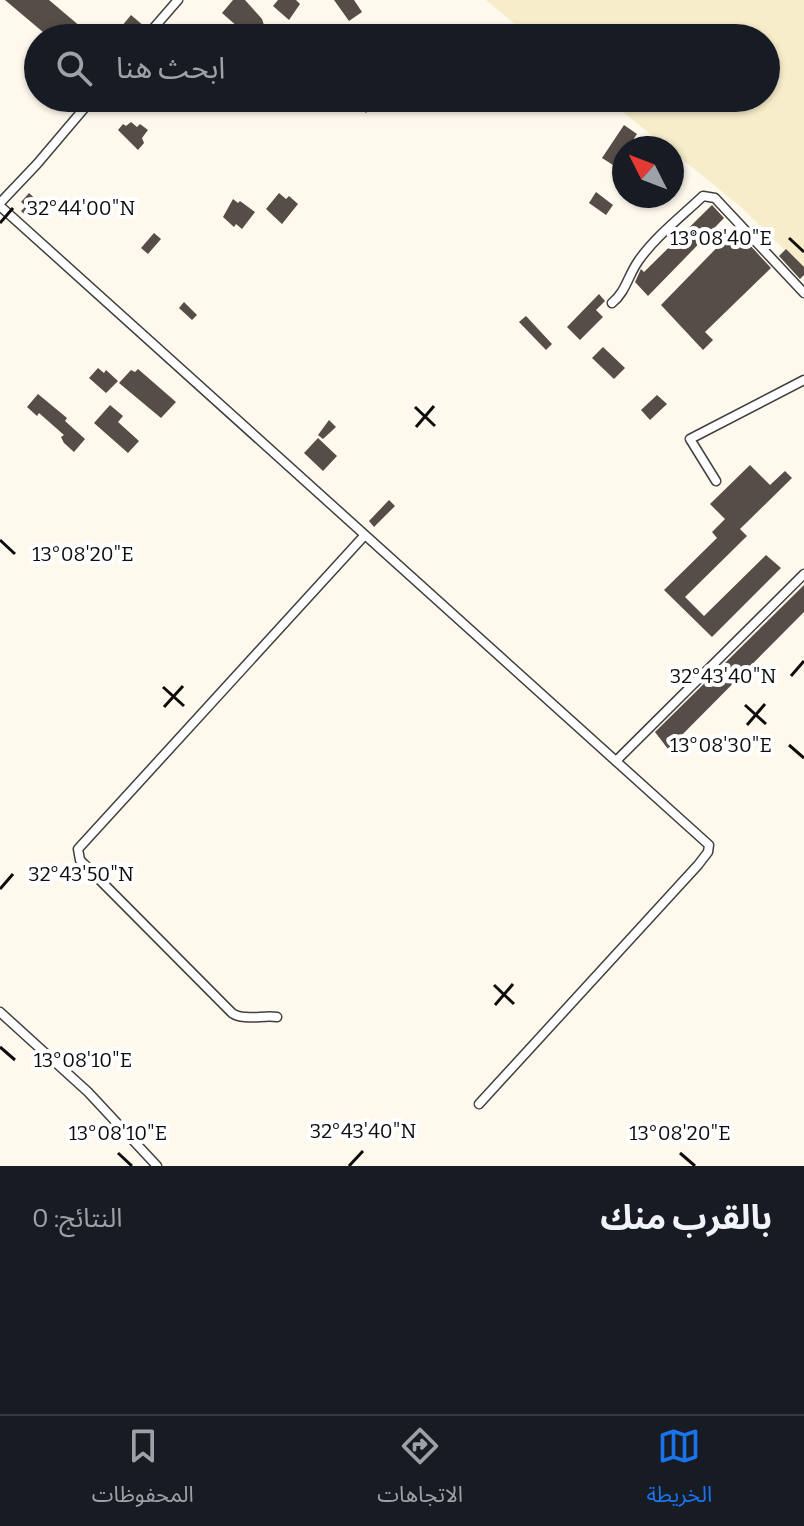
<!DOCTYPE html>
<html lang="ar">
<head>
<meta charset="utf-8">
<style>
  :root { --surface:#171b24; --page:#242831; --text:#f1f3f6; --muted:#9ea1a6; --line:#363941; --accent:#1a73e8 }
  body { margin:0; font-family:Bitter,"Noto Sans Arabic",serif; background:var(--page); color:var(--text); direction:rtl }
  .compass { position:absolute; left:612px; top:136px; width:72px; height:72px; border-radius:50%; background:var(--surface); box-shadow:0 2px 6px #0004; rotate:312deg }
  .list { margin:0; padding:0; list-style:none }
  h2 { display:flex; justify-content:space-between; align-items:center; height:104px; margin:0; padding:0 32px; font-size:34px }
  h2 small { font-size:26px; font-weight:400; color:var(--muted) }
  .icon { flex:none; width:44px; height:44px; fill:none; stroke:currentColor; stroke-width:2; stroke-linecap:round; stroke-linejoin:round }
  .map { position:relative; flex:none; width:804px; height:1166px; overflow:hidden; direction:ltr }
  .search { position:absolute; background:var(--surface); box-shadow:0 2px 6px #0004; left:24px; right:24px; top:24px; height:88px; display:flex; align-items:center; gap:20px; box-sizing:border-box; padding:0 28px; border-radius:44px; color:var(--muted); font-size:30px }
  .sheet { height:248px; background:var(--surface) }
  nav { display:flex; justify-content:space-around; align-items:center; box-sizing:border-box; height:112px; border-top:2px solid var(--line); background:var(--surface); font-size:22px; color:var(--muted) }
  nav a { display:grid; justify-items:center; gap:4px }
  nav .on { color:var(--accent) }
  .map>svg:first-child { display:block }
  .farmland { fill:#f7edca }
  .building { fill:#564c48 }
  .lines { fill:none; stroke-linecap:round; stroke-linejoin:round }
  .minor-casing { stroke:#404040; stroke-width:11 }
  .minor { stroke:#fff; stroke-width:8 }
  .ticks { fill:none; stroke:#0d0d0d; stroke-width:3 }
  .ticks-label { font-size:20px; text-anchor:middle; fill:#0d0d0d; stroke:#fff; stroke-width:8; stroke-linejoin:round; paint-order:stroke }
</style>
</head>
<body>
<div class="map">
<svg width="804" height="1166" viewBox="0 0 804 1166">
  <rect width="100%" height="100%" fill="#fff9ed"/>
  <polygon class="farmland" points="486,0 804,0 804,269 741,207 672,151 672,148 668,148 605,98 766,98 766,38 532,38"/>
  <g class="building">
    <polygon points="5,0 49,0 94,38 50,38"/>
    <polygon points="233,0 245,0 262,19 264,25 279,38 243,38 246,34 222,13"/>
    <polygon points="278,0 296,0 300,4 289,20 273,6"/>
    <polygon points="334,0 354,0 362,12 349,21"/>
    <polygon points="131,15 145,27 138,38 112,38"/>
    <polygon points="349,98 361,98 371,107 366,113"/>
    <polygon points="131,122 137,127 140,124 148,130 142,138 144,143 138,150 118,130 123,124 126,126"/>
    <polygon points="624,125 637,134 633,140 645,148 624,148 624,172 602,158"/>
    <polygon points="596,192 613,205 606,215 589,203"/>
    <polygon points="29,193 45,208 37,217 32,212 27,217 21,211 26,206 21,202"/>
    <polygon points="279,193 286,199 289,196 298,204 282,224 266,209"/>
    <polygon points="233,199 238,203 240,201 255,212 242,229 236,224 234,227 223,217"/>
    <polygon points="712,205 724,218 648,296 635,282 641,269 644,272"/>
    <polygon points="735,229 771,268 705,332 713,340 703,350 661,305"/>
    <polygon points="154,233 161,239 148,254 141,248"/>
    <polygon points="786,249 804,267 804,275 800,279 779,256"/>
    <polygon points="599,294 605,301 596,310 603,317 580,340 567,327"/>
    <polygon points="184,302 197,315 192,320 179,308"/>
    <polygon points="526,316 552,344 546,350 519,322"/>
    <polygon points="603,347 625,368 614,379 592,358"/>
    <polygon points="98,368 104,373 106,370 118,381 106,393 89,378"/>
    <polygon points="138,369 176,402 161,418 119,383 131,370 135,372"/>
    <polygon points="38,394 67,418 65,421 85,439 74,452 64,443 61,437 64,435 39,413 37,416 27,407"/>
    <polygon points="657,395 667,404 650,420 641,410"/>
    <polygon points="110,405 123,416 118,422 139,441 128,453 94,423"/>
    <polygon points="329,420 336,427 323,439 318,435"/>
    <polygon points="318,438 337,456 323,471 304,453"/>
    <polygon points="750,465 770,485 785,471 792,478 740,529 747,536 685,597 704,616 766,555 781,568 712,637 664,590 717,538 712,532 725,519 710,504"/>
    <polygon points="389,500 395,506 374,527 369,521"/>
    <polygon points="804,585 804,612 668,749 655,732"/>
  </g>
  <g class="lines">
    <defs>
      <g id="minor">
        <polyline points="145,38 178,0"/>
        <polyline points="0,203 37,164 93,98"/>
        <polyline points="0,206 709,845 708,852 698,865 479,1104"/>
        <path d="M 612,303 C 626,292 628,275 639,260 C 656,236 682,216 703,196 L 715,198 L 804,293"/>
        <polyline points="716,481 690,439 804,380"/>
        <polyline points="616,761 804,574"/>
        <polyline points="0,1012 88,1092 157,1166"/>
        <path d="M 277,1017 C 263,1015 243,1021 232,1013 L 80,860 L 78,849 L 364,536"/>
      </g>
    </defs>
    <use href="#minor" class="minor-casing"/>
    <use href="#minor" class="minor"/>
  </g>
  <path class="ticks" d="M 0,223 L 13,208M 789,238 L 804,252M 415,407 L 435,426M 416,427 L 434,406M 0,540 L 15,554M 791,676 L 804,661M 163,687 L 184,706M 745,705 L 766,724M 164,707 L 183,686M 747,725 L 765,704M 789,745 L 804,758M 0,889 L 13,874M 494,985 L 514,1004M 495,1005 L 513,984M 0,1047 L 15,1060M 118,1153 L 132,1166M 680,1153 L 695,1166M 349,1166 L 363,1151"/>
  <g class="ticks-label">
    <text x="81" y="215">32°44'00"N</text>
    <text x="721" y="245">13°08'40"E</text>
    <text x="83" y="561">13°08'20"E</text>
    <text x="723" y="683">32°43'40"N</text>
    <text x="721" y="752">13°08'30"E</text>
    <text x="81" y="881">32°43'50"N</text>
    <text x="83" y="1067">13°08'10"E</text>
    <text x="363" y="1138">32°43'40"N</text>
    <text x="118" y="1140">13°08'10"E</text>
    <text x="680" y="1140">13°08'20"E</text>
  </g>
</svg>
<svg class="compass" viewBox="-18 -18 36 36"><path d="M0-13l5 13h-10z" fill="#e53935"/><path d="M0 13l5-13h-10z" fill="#9ea1a6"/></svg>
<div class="search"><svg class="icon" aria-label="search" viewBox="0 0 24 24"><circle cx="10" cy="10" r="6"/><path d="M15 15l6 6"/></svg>ابحث هنا</div>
</div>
<section class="sheet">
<h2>بالقرب منك<small>النتائج: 0</small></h2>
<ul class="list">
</ul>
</section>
<nav>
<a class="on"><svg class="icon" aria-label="map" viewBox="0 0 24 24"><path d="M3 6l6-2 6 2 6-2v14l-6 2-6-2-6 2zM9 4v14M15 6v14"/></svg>الخريطة</a>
<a><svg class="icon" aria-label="directions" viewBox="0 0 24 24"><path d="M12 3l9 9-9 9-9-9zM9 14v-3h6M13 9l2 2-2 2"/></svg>الاتجاهات</a>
<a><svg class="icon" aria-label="saved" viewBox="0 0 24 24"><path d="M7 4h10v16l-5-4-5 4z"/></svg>المحفوظات</a>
</nav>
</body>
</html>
